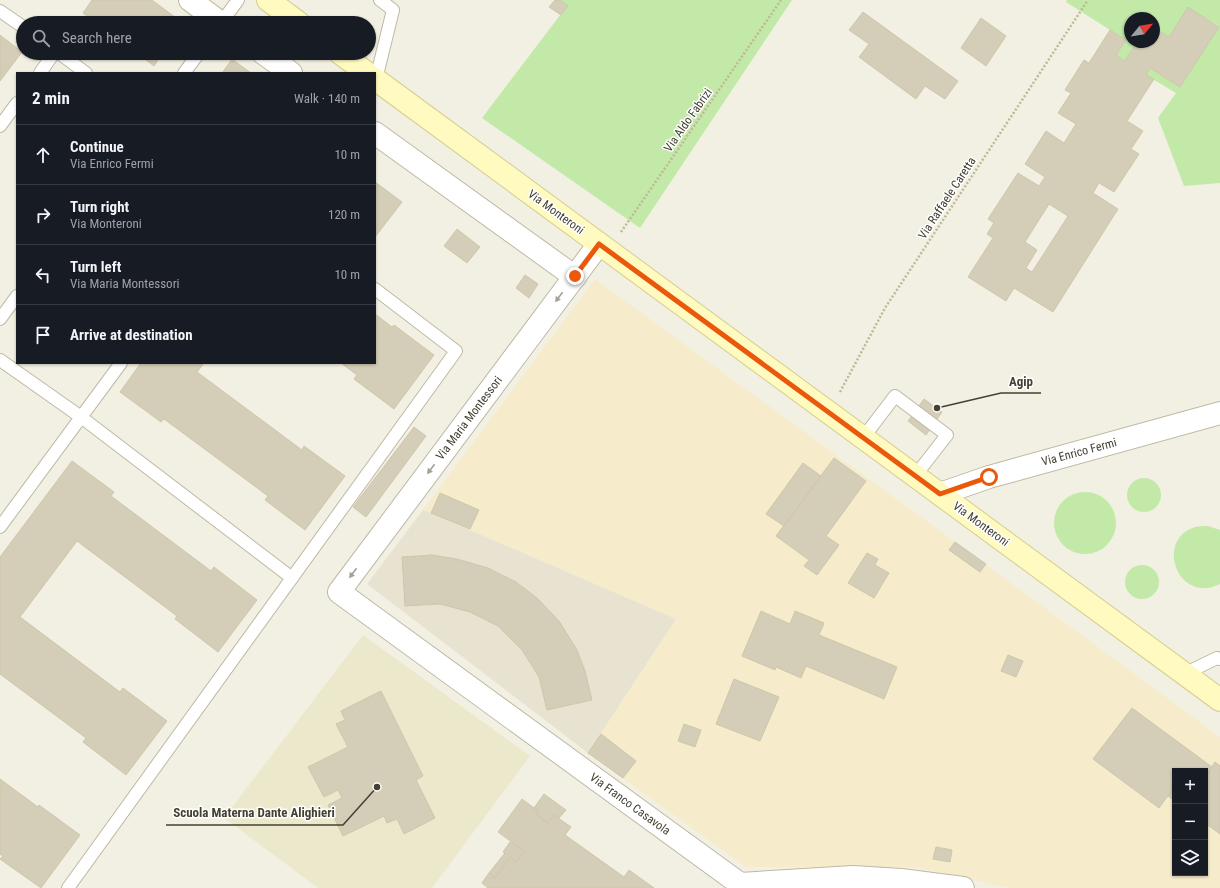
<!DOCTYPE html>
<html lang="en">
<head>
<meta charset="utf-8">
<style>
  :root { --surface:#171b24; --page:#20242c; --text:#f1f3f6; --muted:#9ea1a6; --line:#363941 }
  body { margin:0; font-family:"Roboto Condensed",sans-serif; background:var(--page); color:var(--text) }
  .controls { position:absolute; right:12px; bottom:12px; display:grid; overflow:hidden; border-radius:0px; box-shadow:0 1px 3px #0004 }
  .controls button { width:36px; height:36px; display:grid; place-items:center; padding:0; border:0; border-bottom:1px solid var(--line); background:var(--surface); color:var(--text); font:20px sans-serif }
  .compass { position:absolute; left:1124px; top:12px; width:36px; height:36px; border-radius:50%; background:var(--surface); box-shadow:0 1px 3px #0004; rotate:60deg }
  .stop { position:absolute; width:12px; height:12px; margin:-9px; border:3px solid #ea580c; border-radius:50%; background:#fff }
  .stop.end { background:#ea580c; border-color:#fff; box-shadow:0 1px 4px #0008 }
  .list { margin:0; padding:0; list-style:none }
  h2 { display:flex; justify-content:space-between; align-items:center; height:52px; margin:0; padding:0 16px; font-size:17px }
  h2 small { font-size:13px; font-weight:400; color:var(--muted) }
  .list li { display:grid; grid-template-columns:26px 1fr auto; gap:12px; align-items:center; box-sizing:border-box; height:60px; padding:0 16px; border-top:1px solid var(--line) }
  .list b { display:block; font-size:15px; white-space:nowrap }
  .list p { margin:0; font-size:13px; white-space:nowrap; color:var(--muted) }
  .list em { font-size:13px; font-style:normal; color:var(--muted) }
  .icon { flex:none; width:22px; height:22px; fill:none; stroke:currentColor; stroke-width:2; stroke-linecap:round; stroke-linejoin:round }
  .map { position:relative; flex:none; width:1220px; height:888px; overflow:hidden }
  .search { position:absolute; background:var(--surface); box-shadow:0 1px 3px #0004; left:16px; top:16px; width:360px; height:44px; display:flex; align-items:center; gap:10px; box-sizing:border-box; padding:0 14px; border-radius:22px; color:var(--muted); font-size:15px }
  .panel { position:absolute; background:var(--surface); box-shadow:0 1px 3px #0004; left:16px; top:72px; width:360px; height:292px; border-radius:0px }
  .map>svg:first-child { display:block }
  .residential { fill:#e7e3d0 }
  .commercial { fill:#f6ebcb; fill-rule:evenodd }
  .education { fill:#ece8cb }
  .green { fill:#c2e9a8 }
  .building { fill:#d4cdb7; stroke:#cfc7aa; fill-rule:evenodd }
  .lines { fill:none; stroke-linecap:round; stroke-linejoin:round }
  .lane-casing { stroke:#beb9a5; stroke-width:14 }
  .street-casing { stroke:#beb9a5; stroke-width:24 }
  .secondary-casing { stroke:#d4ce8f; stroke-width:24 }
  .path { stroke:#c0b895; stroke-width:2.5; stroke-dasharray:2 2; stroke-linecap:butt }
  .lane { stroke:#fff; stroke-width:12 }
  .street { stroke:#fff; stroke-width:22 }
  .secondary { stroke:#fffac0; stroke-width:22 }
  .oneway { fill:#a2a099 }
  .route { stroke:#ea580c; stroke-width:5 }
  .labels { text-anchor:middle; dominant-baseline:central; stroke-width:3; stroke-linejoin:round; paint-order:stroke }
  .street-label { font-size:12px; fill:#444033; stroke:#fff }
  .leader { fill:none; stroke:#444033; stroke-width:1.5 }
  .callout-dot { fill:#444033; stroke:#fff; stroke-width:1.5 }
  .callout-label { font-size:13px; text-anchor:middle; font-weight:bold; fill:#444033; stroke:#fff; stroke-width:3; stroke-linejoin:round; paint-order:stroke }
</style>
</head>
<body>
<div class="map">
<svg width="1220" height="888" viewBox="0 0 1220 888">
  <rect width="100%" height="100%" fill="#f2f0e2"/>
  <polygon class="residential" points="423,510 431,513 676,619 588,753 367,584"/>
  <path class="commercial" d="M 595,279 L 936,528 L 1220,737 L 1220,888 L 1009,888 L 915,867 L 746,867 L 588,753 L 676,619 L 431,513 L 423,510 ZM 1175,771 L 1205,771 L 1205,873 L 1175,873 Z"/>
  <polygon class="education" points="363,635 530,756 432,888 318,888 224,818"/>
  <g class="green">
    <polygon points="560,0 792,0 640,228 482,118 567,6"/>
    <polygon points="1067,0 1220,0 1220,183 1184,186 1158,118 1176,93 1146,75 1150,68 1180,87 1219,26 1189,8 1169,37 1154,28 1154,18 1130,18 1130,42 1137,42 1125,61 1116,55 1126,40 1066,2"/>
    <circle cx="1144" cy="495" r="17"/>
    <circle cx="1085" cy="523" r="31"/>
    <path d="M 1208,526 L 1220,530 L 1220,584 C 1178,605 1154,540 1195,527 C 1199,526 1204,526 1208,526 Z"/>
    <circle cx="1142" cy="582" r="17"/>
  </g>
  <g class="building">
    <polygon points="92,0 152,0 183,23 96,23 83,13"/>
    <polygon points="555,0 560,0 568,6 561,15 549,7"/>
    <path d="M 1188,7 L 1219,27 L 1180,87 L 1150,68 L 1146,75 L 1154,79 L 1127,121 L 1143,131 L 1131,149 L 1139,154 L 1114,192 L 1099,183 L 1093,193 L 1118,209 L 1053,312 L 1014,288 L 1006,301 L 968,277 L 993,238 L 987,234 L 994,223 L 988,219 L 1018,173 L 1039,186 L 1045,177 L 1025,164 L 1046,131 L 1064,143 L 1076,124 L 1058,113 L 1071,93 L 1065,90 L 1084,60 L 1089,63 L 1110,30 L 1126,40 L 1116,55 L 1125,61 L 1137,42 L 1154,42 L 1154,28 L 1169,37 ZM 1049,204 L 1068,216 L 1032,272 L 1026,268 L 1037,250 L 1025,242 Z"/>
    <polygon points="863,12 958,81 945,99 925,86 916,99 859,57 869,44 849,30"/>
    <polygon points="981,18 1006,36 986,66 961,48"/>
    <polygon points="0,35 22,52 0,81"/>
    <polygon points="137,53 163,53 154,66"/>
    <polygon points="232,59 251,73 222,73"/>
    <polygon points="375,182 402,202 375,237"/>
    <polygon points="457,229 480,247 467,263 444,246"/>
    <polygon points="525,275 538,284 529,298 516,288"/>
    <polygon points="375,314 392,327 394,325 434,355 394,409 354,379 357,375 341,363 375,363"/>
    <polygon points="141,363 204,363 197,372 302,450 304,446 345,476 305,530 265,500 268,496 164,419 161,422 120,392"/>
    <polygon points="924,399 942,412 926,435 908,421"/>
    <polygon points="414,427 426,436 366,517 353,507"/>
    <polygon points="834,458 866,481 826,536 839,545 817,575 804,566 809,560 776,536"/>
    <polygon points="72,461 114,492 111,496 211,571 214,567 257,600 218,652 175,619 177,616 77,541 20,617 120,692 123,688 167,721 126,775 83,742 86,738 0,674 0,557"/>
    <polygon points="803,463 821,476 784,526 766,514"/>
    <polygon points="440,493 479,510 470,529 431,513"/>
    <polygon points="955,542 986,564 980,572 949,550"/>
    <polygon points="867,553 878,559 875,565 889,573 874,598 848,583"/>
    <polygon points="432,555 457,559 488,568 516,582 537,598 559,621 577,650 585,671 592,700 547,710 539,677 522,650 498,626 470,612 440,604 405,606 402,557"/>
    <polygon points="761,611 790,624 795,611 824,623 819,635 897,667 884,699 806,666 801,678 776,667 775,670 742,656"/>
    <polygon points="1008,655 1023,661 1016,677 1001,671"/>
    <polygon points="734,679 779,697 760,741 716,724"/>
    <polygon points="381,691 423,776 416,780 435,818 404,834 397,819 387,823 384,816 343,836 328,805 342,798 338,790 324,797 308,767 348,747 336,724 345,720 341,711"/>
    <polygon points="1132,708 1212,767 1205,777 1205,771 1175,771 1175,786 1159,808 1093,759"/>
    <polygon points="684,724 701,730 695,747 678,741"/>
    <polygon points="601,734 636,761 623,778 588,753"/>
    <polygon points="1215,762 1220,766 1220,834 1205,823 1205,777"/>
    <polygon points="0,779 38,807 39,805 80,835 41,888 0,859 3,856 0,854"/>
    <polygon points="1175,786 1175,801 1168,796"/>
    <polygon points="544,794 566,810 559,818 554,815 548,823 536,814 538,811 534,808"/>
    <polygon points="522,799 538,811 536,814 548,823 554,815 571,827 565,835 624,877 629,870 654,888 488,888 482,883 489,873 495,878 510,857 516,862 524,851 498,832"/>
    <polygon points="510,842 524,851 516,862 510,857 495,878 489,873 505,853 503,852"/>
    <polygon points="936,847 952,850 950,862 933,859"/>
  </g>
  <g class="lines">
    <defs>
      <g id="lane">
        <polyline points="0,11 23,27"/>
        <polyline points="221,23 238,0"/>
        <polyline points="59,53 86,73"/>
        <polyline points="40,73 54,53"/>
        <polyline points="184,73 199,53"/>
        <polyline points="376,79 393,10 380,0"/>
        <polyline points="0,126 17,103"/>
        <polyline points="0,319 17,296"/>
        <polyline points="0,360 81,417 292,578"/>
        <polyline points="863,438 895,396 947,435 915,476"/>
        <polyline points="0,527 121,363"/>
        <polyline points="1184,674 1217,658 1220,659"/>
        <polyline points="68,888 456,351 375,289"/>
      </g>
      <g id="street">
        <polyline points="190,0 221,23"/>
        <polyline points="263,53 291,73"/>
        <polyline points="375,133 575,277"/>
        <polyline points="599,244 339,592 740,884 853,877 901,880 963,888"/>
        <polyline points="940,494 989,477 1220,413"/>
      </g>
      <g id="secondary">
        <polyline points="268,0 299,23"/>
        <polyline points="340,53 367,73"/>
        <polyline points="375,79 1220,700"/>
      </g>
    </defs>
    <use href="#lane" class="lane-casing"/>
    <use href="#street" class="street-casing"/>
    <use href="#secondary" class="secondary-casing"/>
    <g class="path">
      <polyline points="621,232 781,0"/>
      <polyline points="840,392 885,308 1088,0"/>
    </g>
    <use href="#lane" class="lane"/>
    <use href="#street" class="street"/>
    <use href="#secondary" class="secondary"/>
  </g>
  <defs><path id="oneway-solid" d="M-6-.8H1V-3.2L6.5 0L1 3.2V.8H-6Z"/></defs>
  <g class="oneway">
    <use href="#oneway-solid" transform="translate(559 297) rotate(127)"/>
    <use href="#oneway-solid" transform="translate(431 469) rotate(127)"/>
    <use href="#oneway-solid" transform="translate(353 573) rotate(127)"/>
  </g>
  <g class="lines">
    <polyline class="route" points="575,276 599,244 940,494 989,477"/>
  </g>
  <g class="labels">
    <g class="street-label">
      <text transform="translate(688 120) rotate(-55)">Via Aldo Fabrizi</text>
      <text transform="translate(947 198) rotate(-57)">Via Raffaele Caretta</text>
      <text transform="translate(556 212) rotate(36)">Via Monteroni</text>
      <text transform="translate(469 418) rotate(-53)">Via Maria Montessori</text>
      <text transform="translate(1079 452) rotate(-15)">Via Enrico Fermi</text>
      <text transform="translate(981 524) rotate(36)">Via Monteroni</text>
      <text transform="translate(630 804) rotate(36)">Via Franco Casavola</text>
    </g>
  </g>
  <path class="leader" d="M937 408L1001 393H1041M377 787L343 825H166"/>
  <g class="callout-dot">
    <circle cx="937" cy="408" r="4"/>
    <circle cx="377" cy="787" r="4"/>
  </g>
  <g class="callout-label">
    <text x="1021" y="386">Agip</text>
    <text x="254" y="817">Scuola Materna Dante Alighieri</text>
  </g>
</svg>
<div class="controls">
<button>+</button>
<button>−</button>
<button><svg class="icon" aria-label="layers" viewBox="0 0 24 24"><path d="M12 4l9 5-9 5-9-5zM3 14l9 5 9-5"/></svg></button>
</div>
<svg class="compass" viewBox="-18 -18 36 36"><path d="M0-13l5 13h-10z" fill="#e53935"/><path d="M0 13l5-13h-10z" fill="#9ea1a6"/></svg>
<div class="stop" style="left:989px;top:477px"></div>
<div class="stop end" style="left:575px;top:276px"></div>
<div class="search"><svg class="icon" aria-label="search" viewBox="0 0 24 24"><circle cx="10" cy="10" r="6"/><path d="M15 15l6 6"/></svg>Search here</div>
<section class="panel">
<h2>2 min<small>Walk · 140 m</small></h2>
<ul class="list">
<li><svg class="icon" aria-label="ahead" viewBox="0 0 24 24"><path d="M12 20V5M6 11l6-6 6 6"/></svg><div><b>Continue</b><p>Via Enrico Fermi</p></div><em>10 m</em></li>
<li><svg class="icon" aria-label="right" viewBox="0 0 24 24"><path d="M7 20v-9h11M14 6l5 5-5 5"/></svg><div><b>Turn right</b><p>Via Monteroni</p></div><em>120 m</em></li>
<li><svg class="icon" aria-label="left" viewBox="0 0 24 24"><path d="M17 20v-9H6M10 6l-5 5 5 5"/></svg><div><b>Turn left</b><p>Via Maria Montessori</p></div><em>10 m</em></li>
<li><svg class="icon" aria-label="arrive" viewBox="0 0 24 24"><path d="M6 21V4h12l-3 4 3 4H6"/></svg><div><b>Arrive at destination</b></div></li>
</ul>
</section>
</div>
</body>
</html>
